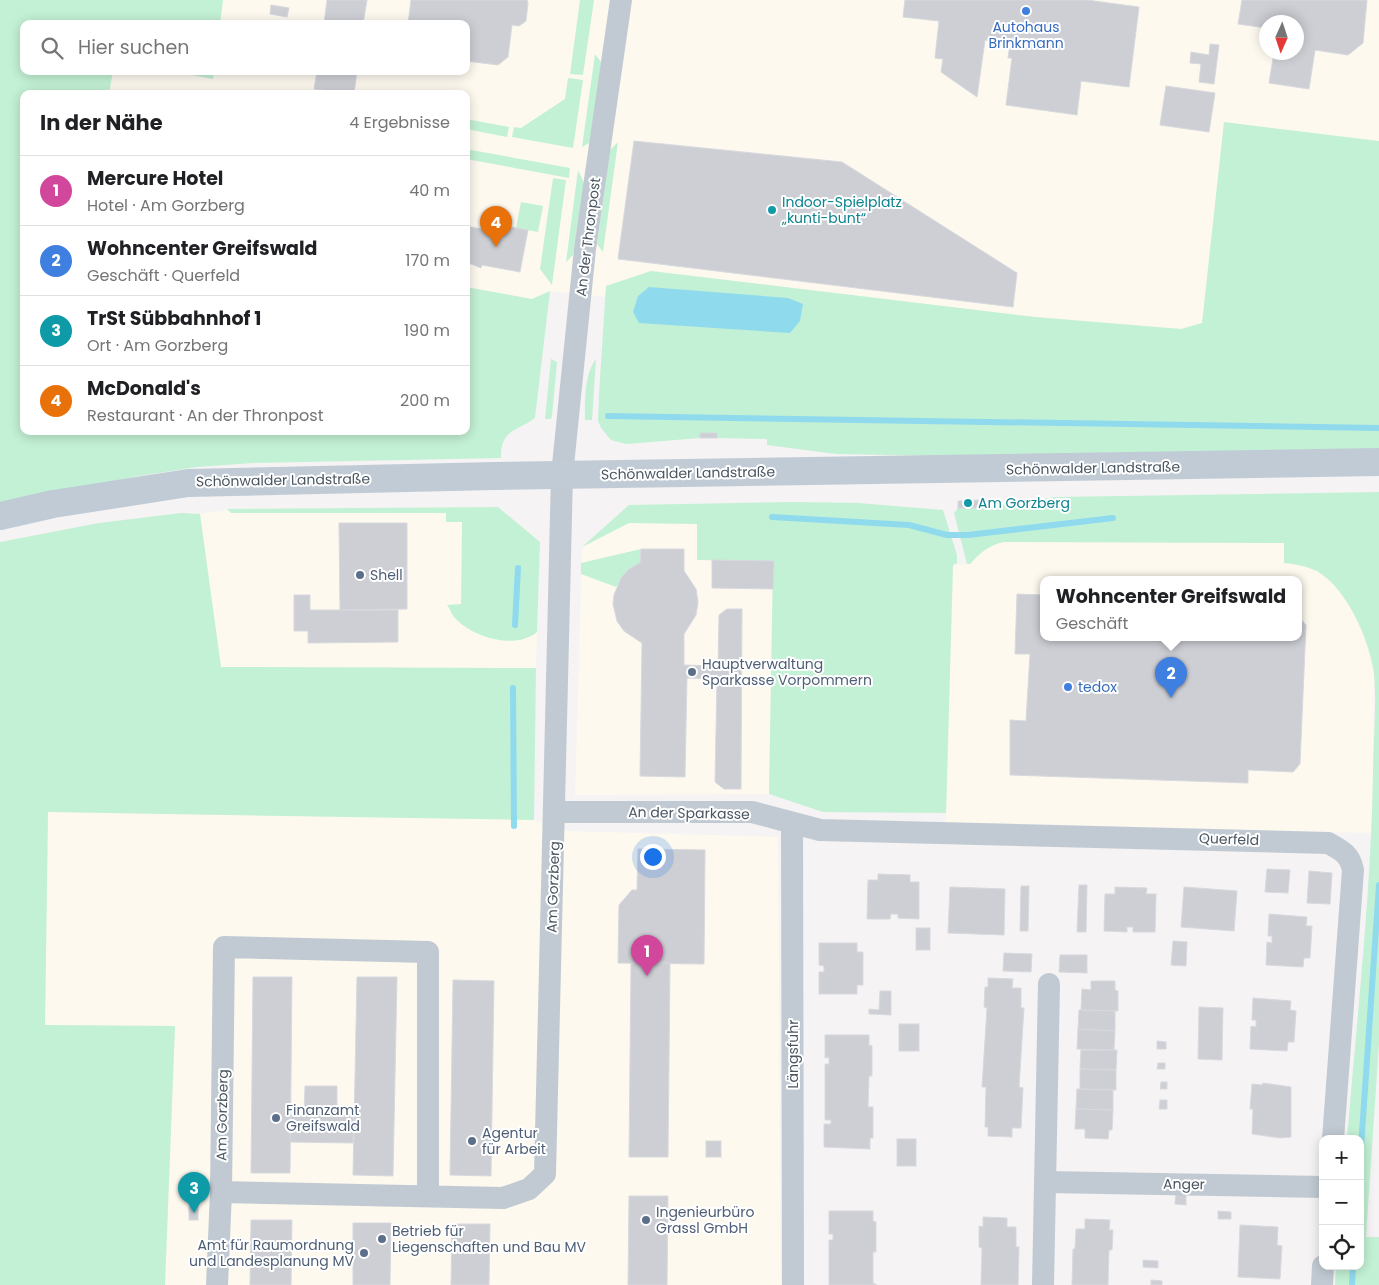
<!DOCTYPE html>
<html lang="de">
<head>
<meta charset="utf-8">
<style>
  :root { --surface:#fff; --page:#f6f6f6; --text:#202124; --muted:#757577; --line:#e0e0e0; --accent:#1a73e8 }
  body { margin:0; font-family:Poppins,sans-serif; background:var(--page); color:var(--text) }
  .controls { position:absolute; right:15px; bottom:15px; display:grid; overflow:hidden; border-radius:10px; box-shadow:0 2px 12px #0003 }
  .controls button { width:45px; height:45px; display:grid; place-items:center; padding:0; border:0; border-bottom:1px solid var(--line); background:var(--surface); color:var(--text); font:25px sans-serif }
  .compass { position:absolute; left:1259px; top:15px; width:45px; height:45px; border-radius:50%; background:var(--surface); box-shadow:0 2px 12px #0003; rotate:183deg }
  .you { position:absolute; left:652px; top:856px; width:18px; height:18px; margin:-12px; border:4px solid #fff; border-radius:50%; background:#1a73e8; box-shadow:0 0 0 8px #1a73e833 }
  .badge { display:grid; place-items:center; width:32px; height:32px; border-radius:50%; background:var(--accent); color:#fff; font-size:16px; font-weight:700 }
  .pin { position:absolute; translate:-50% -41px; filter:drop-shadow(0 1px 2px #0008) }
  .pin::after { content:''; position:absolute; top:26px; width:18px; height:15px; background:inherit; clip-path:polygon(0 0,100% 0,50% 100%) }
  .popup { position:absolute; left:1040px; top:576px; width:262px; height:65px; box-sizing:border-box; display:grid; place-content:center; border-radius:10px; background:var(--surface); filter:drop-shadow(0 1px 4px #0005); font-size:16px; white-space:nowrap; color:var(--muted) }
  .popup b { font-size:19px; color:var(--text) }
  .popup::after { content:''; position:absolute; left:50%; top:100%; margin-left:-10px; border:10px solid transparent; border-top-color:var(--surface) }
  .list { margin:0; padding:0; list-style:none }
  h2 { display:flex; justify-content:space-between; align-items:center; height:65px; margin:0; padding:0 20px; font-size:21px }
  h2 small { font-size:16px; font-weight:400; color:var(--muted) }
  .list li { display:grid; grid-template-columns:32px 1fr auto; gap:15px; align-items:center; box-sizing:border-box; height:70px; padding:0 20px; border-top:1px solid var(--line) }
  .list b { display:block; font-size:19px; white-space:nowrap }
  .list p { margin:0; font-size:16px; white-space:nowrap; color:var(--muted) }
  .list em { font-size:16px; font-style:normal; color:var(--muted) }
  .icon { flex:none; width:28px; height:28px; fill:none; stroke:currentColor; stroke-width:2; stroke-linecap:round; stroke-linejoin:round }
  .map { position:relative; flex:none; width:1379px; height:1285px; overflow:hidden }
  .search { position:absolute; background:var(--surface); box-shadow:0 2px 12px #0003; left:20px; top:20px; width:450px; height:55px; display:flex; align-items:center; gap:12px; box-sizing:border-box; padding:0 18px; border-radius:10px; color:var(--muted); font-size:19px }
  .panel { position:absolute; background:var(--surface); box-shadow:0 2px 12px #0003; left:20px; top:90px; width:450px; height:345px; border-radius:10px }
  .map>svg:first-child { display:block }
  .commercial { fill:#fdf9ef; fill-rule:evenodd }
  .green { fill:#c3f1d5 }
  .water { fill:#90daee }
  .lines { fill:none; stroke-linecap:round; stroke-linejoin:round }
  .stream { stroke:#90daee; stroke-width:6 }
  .building { fill:#cdcfd5; stroke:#d7d9de }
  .minor { stroke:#c1cad2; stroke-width:22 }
  .secondary { stroke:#c1cbd6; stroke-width:28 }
  .shop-dot { fill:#3f7fe0; stroke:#fff; stroke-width:2 }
  .culture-dot { fill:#0f9aa8; stroke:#fff; stroke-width:2 }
  .service-dot { fill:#5c6f8a; stroke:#fff; stroke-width:2 }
  .labels { text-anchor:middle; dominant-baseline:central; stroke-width:4; stroke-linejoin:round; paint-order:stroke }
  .shop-label { font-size:14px; fill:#366cbe; stroke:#fff }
  .culture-label { font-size:14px; fill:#0d838f; stroke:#fff; text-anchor:start }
  .street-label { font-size:14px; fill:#4a5661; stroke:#fff }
  .service-label { font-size:14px; fill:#4e5e75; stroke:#fff; text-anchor:start }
</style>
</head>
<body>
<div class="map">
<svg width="1379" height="1285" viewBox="0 0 1379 1285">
  <rect width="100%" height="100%" fill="#f5f3f3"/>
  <g class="commercial">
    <path d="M 0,0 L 1379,0 L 1379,327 L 1202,323 L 1181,329 L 1035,317 L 651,271 L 606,286 L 605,297 L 550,291 L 532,299 L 466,287 L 466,94 L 24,94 ZM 1266,22 L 1296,22 L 1296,52 L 1266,52 ZM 24,24 L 466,24 L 466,71 L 24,71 Z"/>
    <polygon points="498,507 540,542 536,668 221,667 200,514 231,509"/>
    <polygon points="629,523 698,524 697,560 774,561 769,794 575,795 582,547"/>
    <path d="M 1004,542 L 1285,543 L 1284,563 L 1302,565 L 1318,572 L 1334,585 L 1350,606 L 1364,637 L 1374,673 L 1372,833 L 946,822 L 953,565 L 970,564 L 981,552 L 993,544 ZM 1044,579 L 1298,579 L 1298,637 L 1044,637 Z"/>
    <polygon points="48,812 534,820 569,831 778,837 781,1285 165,1285 175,1026 45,1025"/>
  </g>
  <g class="green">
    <path d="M 0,0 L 223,0 L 220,24 L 24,24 L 24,71 L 113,71 L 109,94 L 24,94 L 24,431 L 466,431 L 466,287 L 532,299 L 550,291 L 535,418 C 517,431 500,430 501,458 L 253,463 L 197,467 L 139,476 L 0,505 Z"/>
    <polygon points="580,0 594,0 583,75 570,74"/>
    <polygon points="595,54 601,62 591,142 582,147"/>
    <polygon points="170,71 214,71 213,79"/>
    <polygon points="568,78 583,80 573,148 512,137 514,127 521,128 565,99"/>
    <polygon points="466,119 509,127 507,137 466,129"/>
    <polygon points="1224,122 1379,141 1379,452 990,457 836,454 767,445 767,439 717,438 717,433 700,433 700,438 626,444 611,440 601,428 598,421 599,394 606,286 651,271 1035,317 1181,329 1202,323"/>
    <polygon points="618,142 603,252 597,244 610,150"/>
    <polygon points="466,149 570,168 569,178 466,159"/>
    <polygon points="578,170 584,183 573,255 566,262"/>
    <polygon points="553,178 566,180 552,285 540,269"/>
    <polygon points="521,202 543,206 538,232 516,228"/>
    <polygon points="551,359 557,362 552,416 551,419 545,419"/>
    <path d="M 596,359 L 592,420 L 585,420 C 585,401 584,375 596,359 Z"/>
    <path d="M 1379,492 L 1379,1043 L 1366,1237 L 1379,1237 L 1379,1285 L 1335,1285 L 1336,1266 L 1360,1266 L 1360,1139 L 1347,1139 C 1357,1017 1371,895 1373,773 C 1373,741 1377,706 1374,674 C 1371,642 1346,587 1317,571 C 1306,566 1295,564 1284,563 L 1284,543 L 1004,542 C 989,545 980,553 970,564 L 967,564 L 954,513 L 958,508 L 1002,505 L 1056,497 Z"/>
    <polygon points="794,502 858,503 943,510 957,555 957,563 953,565 946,813 823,812 769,794 773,561 697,560 697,524 629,523 582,547 629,505"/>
    <path d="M 498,507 L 540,542 L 537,632 C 516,650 473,638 455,618 C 452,615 450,609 447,605 L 461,604 L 462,522 L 446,522 L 446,513 L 231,513 L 227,509 Z"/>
    <polygon points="181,513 200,514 221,667 536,668 534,820 48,812 45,1025 175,1026 165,1285 0,1285 0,542 99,523"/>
    <polygon points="641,549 640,563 629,569 616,587 581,574 581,563"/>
  </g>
  <polygon class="water" points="649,287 788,298 803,304 800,321 790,333 639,323 633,312 638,296"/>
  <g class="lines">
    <g class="stream">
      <polyline points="608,416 1379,428"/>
      <polyline points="772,517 909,525 947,535 968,535 1113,518"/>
      <polyline points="515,625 518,568"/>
      <polyline points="513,688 514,826"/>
      <polyline points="1360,1162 1379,885"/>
      <polyline points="1352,1285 1353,1266"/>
    </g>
  </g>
  <g class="building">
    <polygon points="327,0 367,0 363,24 324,24"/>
    <polygon points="411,0 527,0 528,3 526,21 519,26 512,25 508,57 498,65 466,61 466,24 408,24"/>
    <polygon points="905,0 1087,0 1139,7 1129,87 1081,81 1077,115 1006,105 1012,58 1008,58 1010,44 985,40 977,97 941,72 943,59 935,58 939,21 903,17"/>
    <polygon points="1242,0 1367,0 1363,43 1348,55 1315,50 1309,89 1269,83 1274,52 1296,52 1296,22 1266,22 1266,28 1238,24"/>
    <polygon points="271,5 289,8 287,17 270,14"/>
    <polygon points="1210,44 1219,45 1214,84 1199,82 1201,64 1190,63 1191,52 1209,55"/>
    <polygon points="317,71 357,71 354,94 314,89"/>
    <polygon points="1166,86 1215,93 1209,132 1160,125"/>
    <polygon points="634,141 842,162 1017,273 1013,307 618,259"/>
    <polygon points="499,225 528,230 520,272 482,265 481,268 466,262 466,226 497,232"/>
    <rect x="700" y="433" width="17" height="5"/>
    <polygon points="979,500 979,508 958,508 958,501"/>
    <polygon points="339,523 407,523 407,609 340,610"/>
    <polygon points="641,549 684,549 684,571 696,589 698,602 696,615 684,634 684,665 718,666 719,615 727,609 742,609 741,789 724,789 715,782 717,679 687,678 685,777 640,776 642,643 624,631 617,621 613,604 614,595 621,578 629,569 640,563"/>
    <polygon points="712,560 774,561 773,589 712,588"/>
    <polygon points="1017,594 1044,595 1044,637 1298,637 1298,616 1306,625 1300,764 1293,772 1248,770 1248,783 1010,775 1010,720 1026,721 1030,654 1015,654"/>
    <polygon points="294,595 310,595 310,610 398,610 398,642 308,643 308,631 294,631"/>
    <polygon points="638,849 705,850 704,964 618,963 619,905 632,890 637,890"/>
    <polygon points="1267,869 1290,870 1288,893 1265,892"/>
    <polygon points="1309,871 1332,873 1330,904 1307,903"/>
    <polygon points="878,874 910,875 910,882 919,882 919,919 898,918 898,914 891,914 890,919 867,919 868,880 878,880"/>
    <polygon points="1079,885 1087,885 1086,932 1077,932"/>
    <polygon points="1021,886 1029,886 1028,931 1020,931"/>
    <polygon points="950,887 1005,889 1004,935 948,933"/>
    <polygon points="1115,887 1147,888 1146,894 1156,894 1155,932 1133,932 1133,927 1127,927 1127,932 1104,931 1105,894 1115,894"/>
    <polygon points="1184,887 1237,891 1234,931 1181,927"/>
    <polygon points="1269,914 1307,917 1306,926 1312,926 1310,958 1304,958 1303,967 1266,965 1267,942 1272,943 1272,936 1268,936"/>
    <rect x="916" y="928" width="14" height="22"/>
    <polygon points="1173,941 1187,942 1186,966 1171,965"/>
    <polygon points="819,943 857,943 857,952 863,952 863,985 857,985 857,994 819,994 819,972 824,972 824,966 819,965"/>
    <polygon points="1004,953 1032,954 1031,972 1003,971"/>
    <polygon points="1060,955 1087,955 1087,973 1059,972"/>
    <polygon points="631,963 670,963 668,1157 629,1157"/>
    <polygon points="253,977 292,977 290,1173 251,1173"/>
    <polygon points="357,977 397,977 393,1176 353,1175"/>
    <polygon points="988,978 1013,979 1012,988 1021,988 1021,1008 1024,1008 1019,1087 1023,1088 1021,1128 1012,1128 1012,1137 988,1136 988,1127 985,1127 986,1087 982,1087 987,1008 984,1007 985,987 988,987"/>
    <polygon points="453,980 494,981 491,1176 450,1175"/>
    <polygon points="1091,981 1115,981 1115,990 1118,991 1118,1011 1081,1010 1082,989 1091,990"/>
    <polygon points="880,991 891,991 891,1015 869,1014 869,1009 879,1010"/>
    <polygon points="1253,998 1291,1001 1290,1010 1296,1011 1294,1042 1288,1042 1287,1051 1250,1049 1251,1026 1256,1027 1256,1020 1252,1020"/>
    <polygon points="1199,1007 1223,1008 1222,1060 1198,1059"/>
    <polygon points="1079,1010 1115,1011 1115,1031 1078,1029"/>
    <rect x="899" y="1024" width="20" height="27"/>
    <polygon points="1078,1029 1115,1031 1114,1050 1077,1049"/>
    <polygon points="825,1035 869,1035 869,1046 872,1045 872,1076 869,1076 868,1107 873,1107 873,1138 870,1138 870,1149 824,1147 824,1124 831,1124 831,1120 825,1120 825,1064 829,1064 829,1057 825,1058"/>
    <polygon points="1157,1041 1166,1042 1166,1049 1157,1049"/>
    <polygon points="1081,1050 1117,1050 1116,1070 1080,1069"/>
    <polygon points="1158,1063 1165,1063 1165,1069 1157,1069"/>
    <polygon points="1080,1069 1116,1070 1116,1090 1080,1089"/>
    <polygon points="1161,1082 1167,1082 1167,1089 1160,1089"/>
    <polygon points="1263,1083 1291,1087 1291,1137 1280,1138 1252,1134 1253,1109 1250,1109 1252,1084 1262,1085"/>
    <polygon points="305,1086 337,1086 337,1115 354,1115 353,1143 290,1142 291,1115 304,1116"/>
    <polygon points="1077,1089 1113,1090 1113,1110 1076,1109"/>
    <polygon points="1160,1100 1167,1100 1167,1109 1159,1109"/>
    <polygon points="1076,1109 1113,1110 1112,1130 1109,1130 1108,1139 1085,1138 1085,1129 1075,1129"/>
    <rect x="897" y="1139" width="19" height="27"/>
    <rect x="706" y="1141" width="15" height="16"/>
    <polygon points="1176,1189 1186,1190 1186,1205 1175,1204"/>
    <polygon points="629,1196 668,1196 667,1285 628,1285"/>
    <rect x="189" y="1207" width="9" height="13"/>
    <polygon points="829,1211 873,1211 873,1221 876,1222 876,1252 873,1252 873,1283 877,1285 829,1285 829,1240 833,1240 833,1234 829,1234"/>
    <polygon points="1218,1211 1231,1212 1231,1219 1218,1219"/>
    <polygon points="983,1217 1007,1218 1007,1227 1016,1227 1016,1247 1019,1247 1018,1285 981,1285 982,1248 979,1247 979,1226 983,1227"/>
    <polygon points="1085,1219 1110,1220 1109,1230 1113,1230 1112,1250 1109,1250 1108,1285 1072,1285 1073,1249 1075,1249 1076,1229 1085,1229"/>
    <polygon points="251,1220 292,1220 291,1285 250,1285"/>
    <polygon points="353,1223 391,1223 390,1285 353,1285"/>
    <polygon points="452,1224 490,1224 489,1285 451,1285"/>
    <polygon points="1240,1225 1278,1227 1277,1245 1282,1246 1280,1279 1238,1277"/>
    <polygon points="1143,1260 1158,1261 1158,1268 1143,1267"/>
    <polygon points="1151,1280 1162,1281 1162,1285 1151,1285"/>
  </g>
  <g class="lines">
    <g class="minor">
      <path d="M 555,812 L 752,812 L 820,830 L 1328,843 C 1341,850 1350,854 1353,870 L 1333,1139"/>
      <polyline points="792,824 793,1285"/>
      <polyline points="1046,1182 1323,1187"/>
      <polyline points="221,1192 503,1198 529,1189 545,1174 562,475 585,249 621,0"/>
      <polyline points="217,1285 221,1192 224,947 428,952 428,1196"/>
      <polyline points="1043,1285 1049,984"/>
      <polyline points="1322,1285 1323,1266"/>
    </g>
    <polyline class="secondary" points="0,516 53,504 188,483 495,476 1379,462"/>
  </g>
  <g class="shop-dot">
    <circle cx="1026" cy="11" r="5"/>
    <circle cx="1068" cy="687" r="5"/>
  </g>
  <g class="culture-dot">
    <circle cx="772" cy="210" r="5"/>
    <circle cx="968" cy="503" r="5"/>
  </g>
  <g class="service-dot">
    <circle cx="360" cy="575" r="5"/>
    <circle cx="692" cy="672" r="5"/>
    <circle cx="276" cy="1118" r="5"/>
    <circle cx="472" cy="1141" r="5"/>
    <circle cx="646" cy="1220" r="5"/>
    <circle cx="382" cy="1239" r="5"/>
    <circle cx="364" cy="1253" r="5"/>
  </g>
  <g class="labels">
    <g class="shop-label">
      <text x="1026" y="27">Autohaus<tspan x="1026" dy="16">Brinkmann</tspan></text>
      <text x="1078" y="687" text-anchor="start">tedox</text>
    </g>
    <g class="culture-label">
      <text x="782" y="202">Indoor-Spielplatz<tspan x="782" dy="16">„kunti-bunt“</tspan></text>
      <text x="978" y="503">Am Gorzberg</text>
    </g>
    <g class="street-label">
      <text transform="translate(588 237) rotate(-83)">An der Thronpost</text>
      <text transform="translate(1093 468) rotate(-1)">Schönwalder Landstraße</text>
      <text transform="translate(688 473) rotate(-1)">Schönwalder Landstraße</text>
      <text transform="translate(283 480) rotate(-1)">Schönwalder Landstraße</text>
      <text transform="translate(689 813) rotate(1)">An der Sparkasse</text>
      <text transform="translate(1229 839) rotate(2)">Querfeld</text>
      <text transform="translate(553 887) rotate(-88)">Am Gorzberg</text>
      <text transform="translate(793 1054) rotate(-90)">Längsfuhr</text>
      <text transform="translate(222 1115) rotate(-89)">Am Gorzberg</text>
      <text transform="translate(1184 1184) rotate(1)">Anger</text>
    </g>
    <g class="service-label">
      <text x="370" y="575">Shell</text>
      <text x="702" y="664">Hauptverwaltung<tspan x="702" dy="16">Sparkasse Vorpommern</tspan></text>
      <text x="286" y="1110">Finanzamt<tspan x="286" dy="16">Greifswald</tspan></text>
      <text x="482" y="1133">Agentur<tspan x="482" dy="16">für Arbeit</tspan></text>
      <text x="656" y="1212">Ingenieurbüro<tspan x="656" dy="16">Grassl GmbH</tspan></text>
      <text x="392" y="1231">Betrieb für<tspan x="392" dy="16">Liegenschaften und Bau MV</tspan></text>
      <text x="354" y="1245" text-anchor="end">Amt für Raumordnung<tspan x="354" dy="16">und Landesplanung MV</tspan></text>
    </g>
  </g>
</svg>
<div class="controls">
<button>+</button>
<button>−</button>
<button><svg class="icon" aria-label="locate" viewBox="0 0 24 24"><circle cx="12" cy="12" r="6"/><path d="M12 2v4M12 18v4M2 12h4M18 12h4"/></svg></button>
</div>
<svg class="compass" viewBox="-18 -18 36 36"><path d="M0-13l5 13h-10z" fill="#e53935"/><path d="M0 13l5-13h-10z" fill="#757577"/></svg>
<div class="you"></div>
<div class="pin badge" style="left:647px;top:976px;background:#d1479c">1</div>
<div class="pin badge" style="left:1171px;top:698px;background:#3f7fe0">2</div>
<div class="popup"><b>Wohncenter Greifswald</b>Geschäft</div>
<div class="pin badge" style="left:194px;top:1213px;background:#0f9aa8">3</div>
<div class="pin badge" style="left:496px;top:247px;background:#e8710a">4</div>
<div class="search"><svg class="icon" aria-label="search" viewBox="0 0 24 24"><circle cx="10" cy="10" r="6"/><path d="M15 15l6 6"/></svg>Hier suchen</div>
<section class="panel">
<h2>In der Nähe<small>4 Ergebnisse</small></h2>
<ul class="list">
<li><span class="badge" style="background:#d1479c">1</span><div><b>Mercure Hotel</b><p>Hotel · Am Gorzberg</p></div><em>40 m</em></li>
<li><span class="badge" style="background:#3f7fe0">2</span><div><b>Wohncenter Greifswald</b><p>Geschäft · Querfeld</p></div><em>170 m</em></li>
<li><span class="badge" style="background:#0f9aa8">3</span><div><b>TrSt Sübbahnhof 1</b><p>Ort · Am Gorzberg</p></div><em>190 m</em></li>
<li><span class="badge" style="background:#e8710a">4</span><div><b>McDonald's</b><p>Restaurant · An der Thronpost</p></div><em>200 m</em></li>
</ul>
</section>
</div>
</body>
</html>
